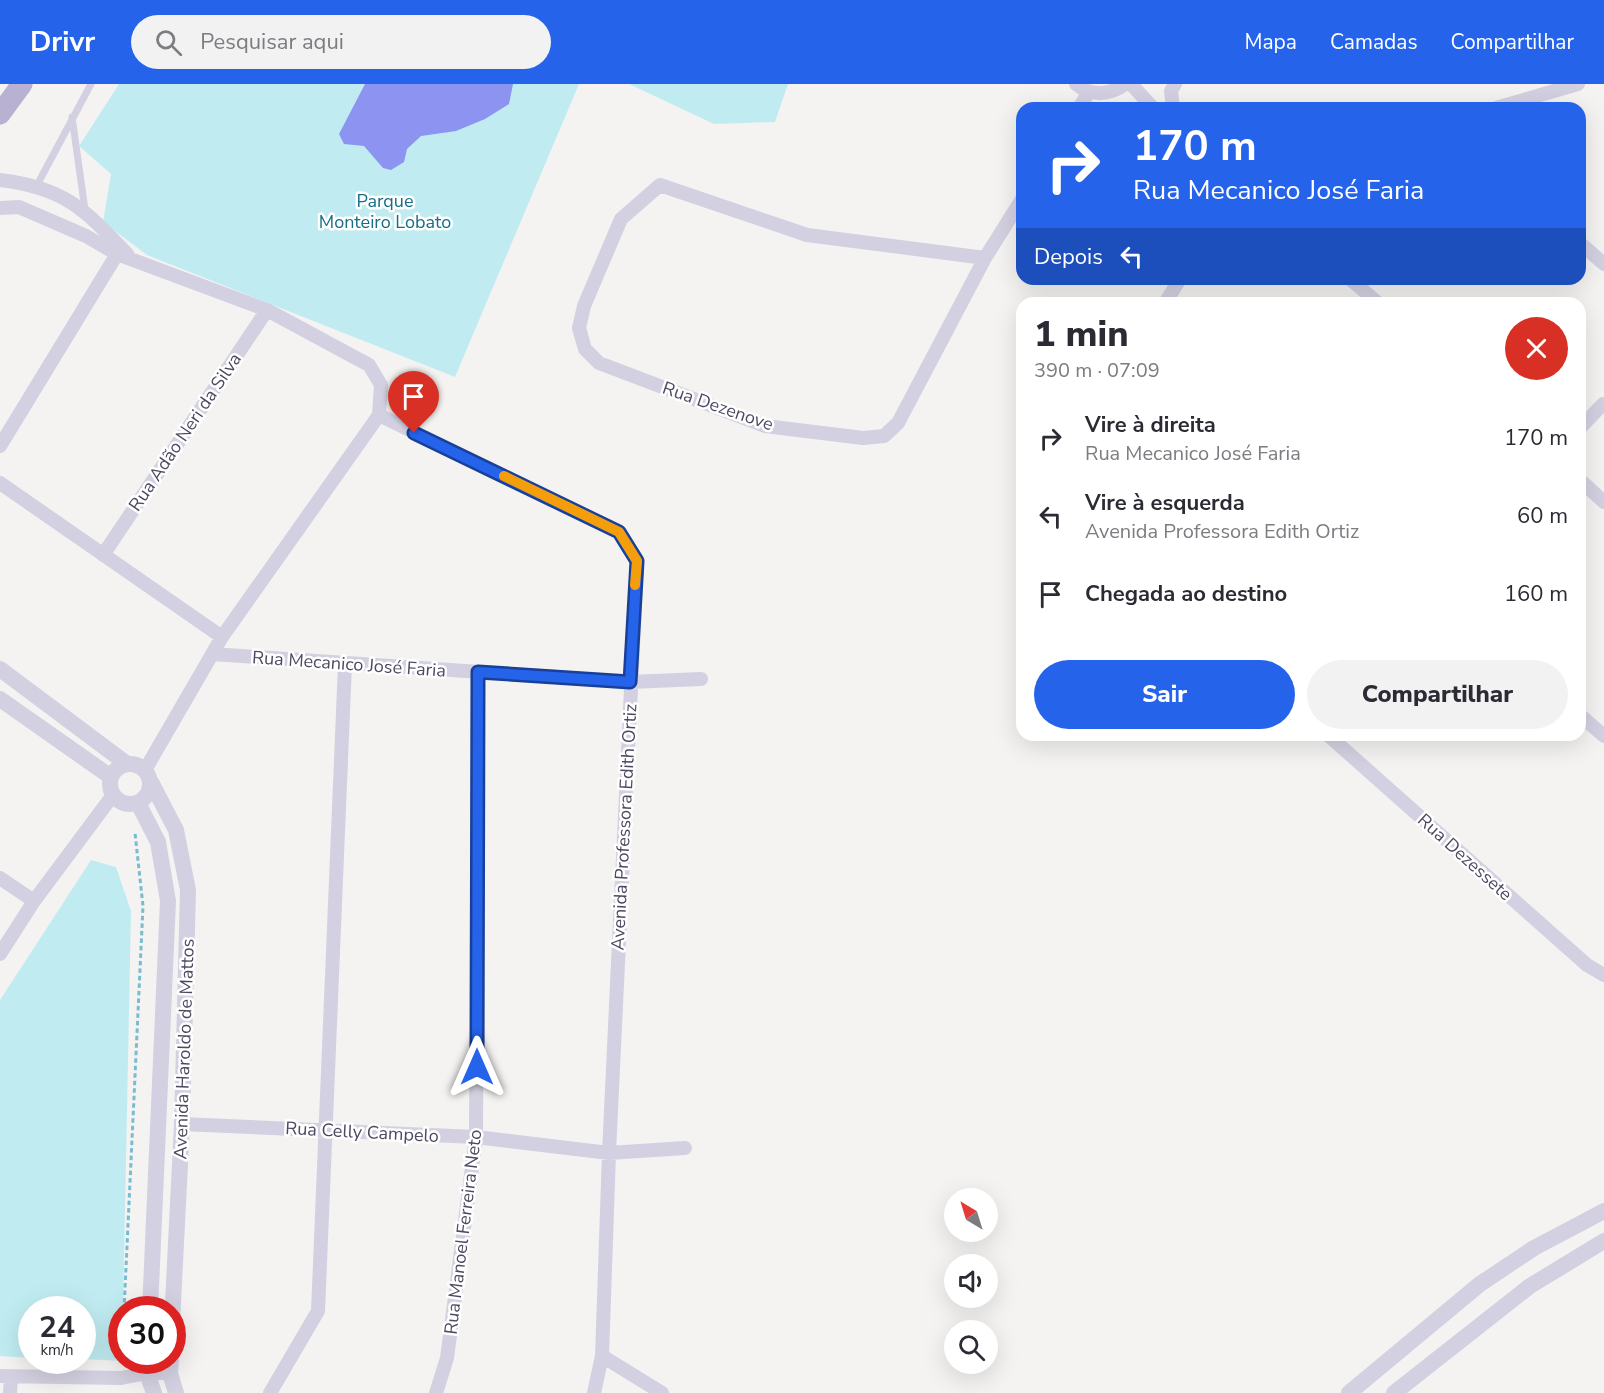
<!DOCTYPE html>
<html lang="pt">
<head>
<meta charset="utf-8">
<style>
	:root { --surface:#fff; --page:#f2f2f3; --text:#2b2b33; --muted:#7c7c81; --accent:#2563eb }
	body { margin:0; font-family:"Nunito Sans",sans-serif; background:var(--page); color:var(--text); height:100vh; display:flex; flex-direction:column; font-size:22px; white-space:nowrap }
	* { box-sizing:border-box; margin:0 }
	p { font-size:20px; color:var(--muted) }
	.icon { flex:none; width:33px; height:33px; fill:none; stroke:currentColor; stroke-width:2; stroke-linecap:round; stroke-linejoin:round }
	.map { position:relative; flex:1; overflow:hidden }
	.details { position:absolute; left:1016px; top:213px; width:570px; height:444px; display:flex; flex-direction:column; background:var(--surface); border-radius:18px; box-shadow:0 6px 24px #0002 }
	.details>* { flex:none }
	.hud { position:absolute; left:1016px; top:18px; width:570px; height:183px; border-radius:18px; box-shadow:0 6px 24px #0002; background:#2563eb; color:#fff; overflow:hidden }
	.needle { width:39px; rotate:322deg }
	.tools { position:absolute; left:944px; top:1104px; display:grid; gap:12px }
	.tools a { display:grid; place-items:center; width:54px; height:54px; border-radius:50%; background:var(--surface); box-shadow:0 6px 24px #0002; font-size:30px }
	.speed { position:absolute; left:18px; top:1212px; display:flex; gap:12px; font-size:30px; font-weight:700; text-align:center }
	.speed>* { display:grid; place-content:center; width:78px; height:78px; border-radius:50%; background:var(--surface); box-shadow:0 6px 24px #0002; line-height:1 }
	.speed small { font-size:15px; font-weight:400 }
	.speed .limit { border:9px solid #d22; background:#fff; color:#111 }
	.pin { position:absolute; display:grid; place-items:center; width:51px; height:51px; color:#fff; margin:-62px -26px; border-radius:50% 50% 50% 0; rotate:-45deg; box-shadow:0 0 6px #0007 }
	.pin .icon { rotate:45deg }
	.me { position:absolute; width:66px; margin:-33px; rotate:0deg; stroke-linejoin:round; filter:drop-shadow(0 0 4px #0008) }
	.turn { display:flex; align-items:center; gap:21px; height:126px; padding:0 18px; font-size:27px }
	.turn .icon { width:78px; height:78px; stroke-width:2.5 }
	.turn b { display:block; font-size:42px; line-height:51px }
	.then { display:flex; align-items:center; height:57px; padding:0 18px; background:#0003; gap:12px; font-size:22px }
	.round { display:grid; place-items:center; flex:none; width:63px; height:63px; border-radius:32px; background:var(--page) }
	.overview { display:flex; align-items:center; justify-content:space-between; height:102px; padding:0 18px }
	h1 { font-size:36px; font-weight:800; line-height:45px }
	.button { display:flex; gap:12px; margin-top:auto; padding:12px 18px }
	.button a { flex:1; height:69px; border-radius:36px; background:var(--accent); color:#fff; font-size:24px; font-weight:800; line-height:69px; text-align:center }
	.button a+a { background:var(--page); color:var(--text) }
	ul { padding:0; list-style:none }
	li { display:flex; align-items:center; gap:18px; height:78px; padding:0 18px }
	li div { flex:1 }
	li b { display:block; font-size:22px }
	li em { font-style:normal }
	header { display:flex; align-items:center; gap:36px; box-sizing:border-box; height:84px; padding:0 30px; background:var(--accent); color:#fff }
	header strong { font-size:28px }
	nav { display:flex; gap:33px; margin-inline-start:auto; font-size:21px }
	.search { width:420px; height:54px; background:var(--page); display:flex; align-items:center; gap:15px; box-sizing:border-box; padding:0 21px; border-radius:33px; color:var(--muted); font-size:22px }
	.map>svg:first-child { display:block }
</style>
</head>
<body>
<header>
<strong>Drivr</strong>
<div class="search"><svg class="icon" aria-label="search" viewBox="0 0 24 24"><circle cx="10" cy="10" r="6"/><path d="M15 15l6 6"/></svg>Pesquisar aqui</div>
<nav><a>Mapa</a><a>Camadas</a><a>Compartilhar</a></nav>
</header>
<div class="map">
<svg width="1604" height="1309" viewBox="0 0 1604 1309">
	<rect width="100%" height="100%" fill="#f4f3f2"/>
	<path fill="#c0ecf1" d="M119,0H579L455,293L147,171L103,138L111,90L79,62Z
		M629,0H788L775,38L714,40Z
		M91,776L116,783L131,827L122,1277L83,1275L82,1226H32L31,1274L0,1272V916Z"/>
	<path fill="#8c93f0" d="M365,0H513L509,20L485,35L456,47L421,52L407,65L404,78L391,86L383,84L364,62L344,60L339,50Z"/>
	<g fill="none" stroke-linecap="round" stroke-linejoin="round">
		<path stroke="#77bcd1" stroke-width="3" stroke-dasharray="4.5 3" stroke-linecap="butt" d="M124,1226L143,822L135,749"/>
		<path stroke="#d3d0e1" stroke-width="7" d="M72,33L85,126
			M36,103L91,0"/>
		<path stroke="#d3d0e1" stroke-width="14" d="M1076,0C1091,13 1110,11 1125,0
			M1131,0L1153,24
			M1079,24L1089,8
			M1173,24L1171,7L1175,0
			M1496,24L1578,0
			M0,96C66,104 85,126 128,171
			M0,124L19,123L86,152L117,170L267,226L369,281L381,301L379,331
			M1580,159L1604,180
			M985,174L807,151L660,101L621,135L584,222L579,244L585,265L599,279L765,342L863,354L884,352L898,339L985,174L1022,115
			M1350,195L1378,219
			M1165,219L1180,195
			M379,331L619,448L637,478L609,1069L602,1272L594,1309
			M1580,344L1603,320
			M0,362L117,170
			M1580,396L1604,418
			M0,399L222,553
			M103,471L267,226
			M212,570L630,598L701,595
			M1580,631L1604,652
			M1328,651L1587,881L1604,891
			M145,686L222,553L379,331
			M0,794L34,817
			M0,870L34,817L113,711
			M182,1040L476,1053L609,1069L685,1064
			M602,1272L662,1309
			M0,1292L121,1294L147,1289H170
			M10,1309L11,1293
			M270,1309L318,1227L345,580
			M436,1309L447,1274L476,1053L478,588"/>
		<path stroke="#d3d0e1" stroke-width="16" d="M0,585L127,680
			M0,615L111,693
			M110 700a20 20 0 1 1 40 0a20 20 0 1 1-40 0Z
			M151,698L176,746L188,806L182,1040L172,1239
			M138,719L158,758L168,817L150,1226
			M148,1276L147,1289L154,1309
			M171,1276L170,1289L176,1309
			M1349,1309L1480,1200L1534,1164L1604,1127
			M1394,1309L1530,1202L1604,1157"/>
		<path stroke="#b8b1d1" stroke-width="21" d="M0,30L22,0"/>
	</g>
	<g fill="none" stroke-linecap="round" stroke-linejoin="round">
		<g stroke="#184099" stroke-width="15">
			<path id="route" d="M414,349L619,448L637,477L630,598L478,588L477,983"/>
		</g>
		<use href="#route" stroke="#2563eb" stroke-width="10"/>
		<path stroke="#f59e0b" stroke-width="10" d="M504,392L619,448L637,477L635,501"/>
	</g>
	<g text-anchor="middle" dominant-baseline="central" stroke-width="5" stroke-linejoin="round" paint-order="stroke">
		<g font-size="18" fill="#156d86" stroke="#fff">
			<text x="385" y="117">Parque<tspan x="385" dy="21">Monteiro Lobato</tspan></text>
		</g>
		<g font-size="18" fill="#4d4960" stroke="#fff">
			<text transform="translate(718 322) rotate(19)">Rua Dezenove</text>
			<text transform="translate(185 348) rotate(-56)">Rua Adão Neri da Silva</text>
			<text transform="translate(349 580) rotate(4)">Rua Mecanico José Faria</text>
			<text transform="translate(624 743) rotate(-87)">Avenida Professora Edith Ortiz</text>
			<text transform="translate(1465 773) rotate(42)">Rua Dezessete</text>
			<text transform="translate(184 965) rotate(-88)">Avenida Haroldo de Mattos</text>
			<text transform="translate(362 1048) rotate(3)">Rua Celly Campelo</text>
			<text transform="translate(463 1148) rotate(-83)">Rua Manoel Ferreira Neto</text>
		</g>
	</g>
</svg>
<div class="tools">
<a><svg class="needle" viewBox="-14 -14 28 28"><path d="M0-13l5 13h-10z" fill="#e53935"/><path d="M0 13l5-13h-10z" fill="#7c7c81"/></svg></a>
<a><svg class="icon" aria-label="sound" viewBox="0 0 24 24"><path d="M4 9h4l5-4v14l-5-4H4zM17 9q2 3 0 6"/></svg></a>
<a><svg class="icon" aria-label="search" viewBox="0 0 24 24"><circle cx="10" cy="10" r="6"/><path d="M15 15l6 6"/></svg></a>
</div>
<div class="speed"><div>24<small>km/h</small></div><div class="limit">30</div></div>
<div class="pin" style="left:414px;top:349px;background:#d93025"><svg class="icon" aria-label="arrive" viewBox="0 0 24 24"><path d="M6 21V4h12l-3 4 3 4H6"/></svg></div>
<svg class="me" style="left:477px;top:983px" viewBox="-20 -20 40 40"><path d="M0-17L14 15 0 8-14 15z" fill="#2563eb" stroke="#fff" stroke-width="4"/></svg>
<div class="hud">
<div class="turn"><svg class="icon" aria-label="right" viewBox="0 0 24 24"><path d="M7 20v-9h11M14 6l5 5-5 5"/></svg><div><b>170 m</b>Rua Mecanico José Faria</div></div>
<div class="then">Depois<svg class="icon" aria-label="left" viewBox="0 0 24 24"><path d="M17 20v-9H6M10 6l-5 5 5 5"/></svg></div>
</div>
<section class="details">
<div class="overview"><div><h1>1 min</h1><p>390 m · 07:09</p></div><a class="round" style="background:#d93025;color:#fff"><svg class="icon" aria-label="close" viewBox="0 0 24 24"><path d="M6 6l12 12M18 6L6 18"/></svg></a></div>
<ul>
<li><svg class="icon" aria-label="right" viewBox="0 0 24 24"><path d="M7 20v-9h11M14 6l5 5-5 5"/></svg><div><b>Vire à direita</b><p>Rua Mecanico José Faria</p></div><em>170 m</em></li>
<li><svg class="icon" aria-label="left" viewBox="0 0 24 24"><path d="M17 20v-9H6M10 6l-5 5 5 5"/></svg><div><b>Vire à esquerda</b><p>Avenida Professora Edith Ortiz</p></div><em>60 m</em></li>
<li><svg class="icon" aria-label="arrive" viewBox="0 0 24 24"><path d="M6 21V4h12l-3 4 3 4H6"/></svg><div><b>Chegada ao destino</b></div><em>160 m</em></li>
</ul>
<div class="button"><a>Sair</a><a>Compartilhar</a></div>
</section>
</div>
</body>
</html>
